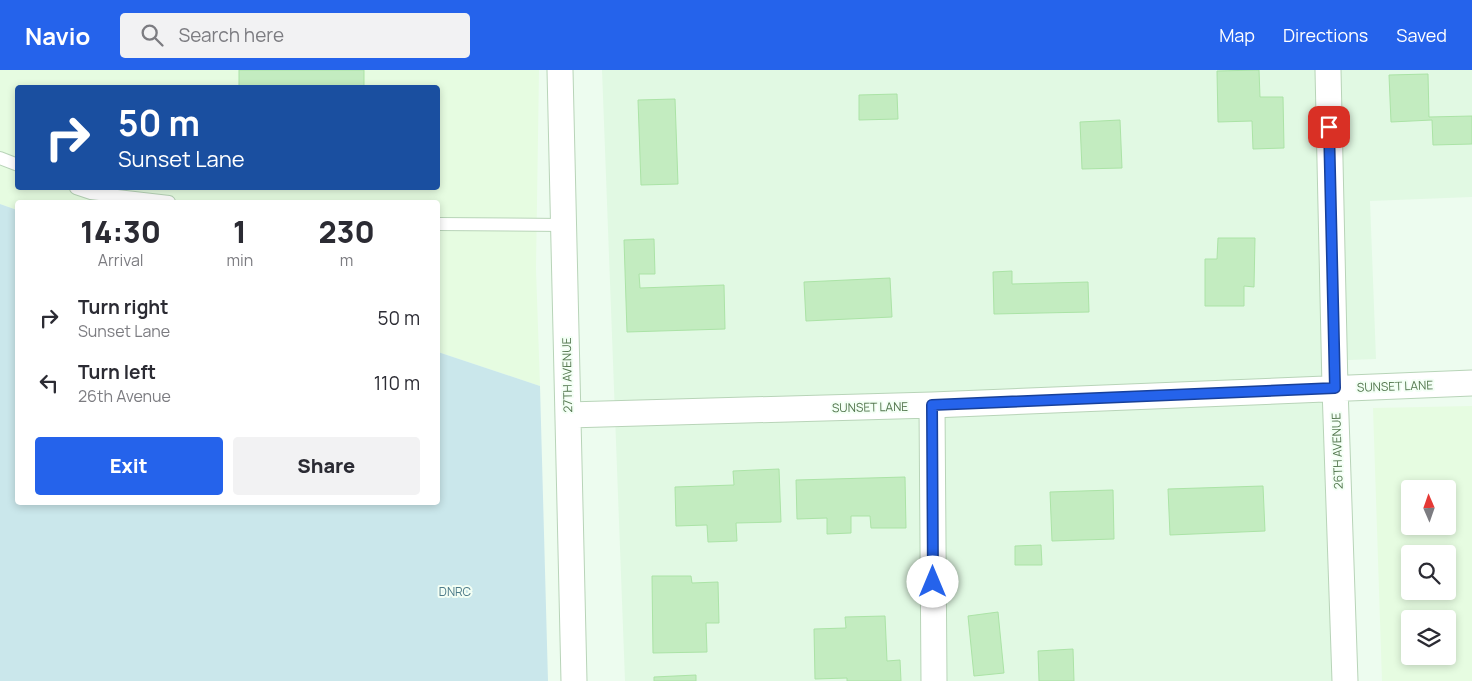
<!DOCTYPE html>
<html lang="en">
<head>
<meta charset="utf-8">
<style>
	:root { --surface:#fff; --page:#f2f2f3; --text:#2b2b33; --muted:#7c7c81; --accent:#2563eb }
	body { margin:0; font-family:Manrope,sans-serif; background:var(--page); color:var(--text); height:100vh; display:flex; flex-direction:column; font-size:19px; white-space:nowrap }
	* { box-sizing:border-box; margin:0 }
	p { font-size:16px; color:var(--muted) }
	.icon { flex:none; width:28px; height:28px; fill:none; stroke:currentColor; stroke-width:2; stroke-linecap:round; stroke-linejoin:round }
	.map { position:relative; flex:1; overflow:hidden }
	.details { position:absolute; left:15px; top:130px; width:425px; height:305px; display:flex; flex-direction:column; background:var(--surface); border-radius:5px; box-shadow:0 2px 8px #0003 }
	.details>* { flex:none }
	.guide { position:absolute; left:15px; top:15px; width:425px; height:105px; border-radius:5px; box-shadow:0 2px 8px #0003; background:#1a4fa0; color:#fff; overflow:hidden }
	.needle { width:32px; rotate:358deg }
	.tools { position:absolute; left:1401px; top:410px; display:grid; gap:10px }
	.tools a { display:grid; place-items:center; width:55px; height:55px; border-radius:5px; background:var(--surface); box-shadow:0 2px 8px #0003; font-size:25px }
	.pin { position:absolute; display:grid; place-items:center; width:42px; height:42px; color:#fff; margin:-21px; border-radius:10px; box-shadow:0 2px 8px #0006 }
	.me { position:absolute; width:55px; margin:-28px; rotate:0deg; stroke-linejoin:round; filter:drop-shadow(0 0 4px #0008) }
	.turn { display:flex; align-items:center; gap:18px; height:105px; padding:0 20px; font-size:22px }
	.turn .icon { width:65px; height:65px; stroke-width:2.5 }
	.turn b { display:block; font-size:35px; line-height:42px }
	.eta { display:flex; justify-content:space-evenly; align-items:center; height:85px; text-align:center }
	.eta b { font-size:30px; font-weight:800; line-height:35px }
	.primary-button { display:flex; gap:10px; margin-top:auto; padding:10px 20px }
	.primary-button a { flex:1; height:58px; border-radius:5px; background:var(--accent); color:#fff; font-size:20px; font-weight:800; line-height:58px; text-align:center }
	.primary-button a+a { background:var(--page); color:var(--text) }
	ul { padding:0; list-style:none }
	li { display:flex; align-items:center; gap:15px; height:65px; padding:0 20px }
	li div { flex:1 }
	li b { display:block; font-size:19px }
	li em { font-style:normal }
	header { display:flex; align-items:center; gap:30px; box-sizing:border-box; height:70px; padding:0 25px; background:var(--accent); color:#fff }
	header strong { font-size:24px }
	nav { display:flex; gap:28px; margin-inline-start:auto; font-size:18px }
	.search { width:350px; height:45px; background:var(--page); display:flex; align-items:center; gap:12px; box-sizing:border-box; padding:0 18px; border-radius:5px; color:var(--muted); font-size:19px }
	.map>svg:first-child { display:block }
</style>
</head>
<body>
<header>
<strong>Navio</strong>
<div class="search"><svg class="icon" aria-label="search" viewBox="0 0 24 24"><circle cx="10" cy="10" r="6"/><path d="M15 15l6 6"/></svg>Search here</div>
<nav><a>Map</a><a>Directions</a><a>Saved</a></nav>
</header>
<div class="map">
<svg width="1472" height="611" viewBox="0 0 1472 611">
	<rect width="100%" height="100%" fill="#edfcef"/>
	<path fill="#e1f9e3" d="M602,0H1472V127L1370,131L1376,289L1322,291L1333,611H625Z"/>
	<path fill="#e6fce1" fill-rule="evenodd" d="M0,0H539L536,199L540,316L438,282V132H18L17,140L0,134ZM18,18H438V118H18Z
		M1472,336V611H1382L1373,338ZM1410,419H1448V456H1410ZM1410,484H1448V521H1410ZM1410,549H1448V586H1410Z"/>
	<path fill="#cae7eb" d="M0,134L17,140L18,432H438V282L540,316L548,611H0Z"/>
	<path fill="#c3ecc0" stroke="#abe3a6" d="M239,0H364V18H239Z
		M1259,0L1260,27H1283L1284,78L1253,79L1252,51L1218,52L1217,1Z
		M1428,4L1429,47L1472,46V74L1433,75L1432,50L1391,52L1389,5Z
		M897,24L898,49L859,50V25Z
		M675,29L678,114L641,115L638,30Z
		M1120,50L1122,98L1082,99L1080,52Z
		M1218,168H1255L1254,217L1244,216V236H1205V189H1217Z
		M654,169L655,204H639L640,218L724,215L725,259L627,262L624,170Z
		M1012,201V214L1088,212L1089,242L994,244L993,202Z
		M890,208L892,247L806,251L804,212Z
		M779,399L781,452L736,453L737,471L708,472L707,455L676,456L675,417L734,415L733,401Z
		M905,407L906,458H871L870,446H851V463L827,464V448L797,449L796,410Z
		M1263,416L1265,461L1170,465L1168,419Z
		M1113,420L1114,469L1052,471L1050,422Z
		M1041,475L1042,495H1015V476Z
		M652,506H691L692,513L718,512L719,553H706L707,582L653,583Z
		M998,542L1004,603L974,606L968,546Z
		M885,546L887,591L900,590L901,611H847V608L815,609L814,559L846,558L845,547Z
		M1073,579L1074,611H1039L1038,581Z
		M696,605V611H654V607Z"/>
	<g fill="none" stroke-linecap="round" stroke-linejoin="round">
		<g stroke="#b8d4b8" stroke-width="14">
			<path id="service" d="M0,88L18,95
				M76,118L91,123L169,132
				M438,154L564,155"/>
		</g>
		<g stroke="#b8d4b8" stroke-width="27">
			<path id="minor" d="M560,0L574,611
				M1328,0L1335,318L1345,611
				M932,335L934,611
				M568,345L932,335L1472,313"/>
		</g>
		<use href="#service" stroke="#fff" stroke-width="12"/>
		<use href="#minor" stroke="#fff" stroke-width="25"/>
	</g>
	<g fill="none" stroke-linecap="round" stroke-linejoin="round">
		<g stroke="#184099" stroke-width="12">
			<path id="route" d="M933,512L932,335L1335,318L1329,57"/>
		</g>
		<use href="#route" stroke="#2563eb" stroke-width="9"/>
	</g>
	<g text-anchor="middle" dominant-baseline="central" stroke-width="4" stroke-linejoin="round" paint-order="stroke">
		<g font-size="12" fill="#54784f" stroke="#f3fff5">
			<text transform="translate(567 305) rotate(-91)">27TH AVENUE</text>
			<text transform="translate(1395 316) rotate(-2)">SUNSET LANE</text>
			<text transform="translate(870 337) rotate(-1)">SUNSET LANE</text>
			<text transform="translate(1337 381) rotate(-92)">26TH AVENUE</text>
		</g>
		<g font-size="12" fill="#4d7b89" stroke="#f3fff5">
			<text x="455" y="521">DNRC</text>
		</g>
	</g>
</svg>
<div class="tools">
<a><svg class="needle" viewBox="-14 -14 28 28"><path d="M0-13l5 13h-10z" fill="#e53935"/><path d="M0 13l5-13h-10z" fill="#7c7c81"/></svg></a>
<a><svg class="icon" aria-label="search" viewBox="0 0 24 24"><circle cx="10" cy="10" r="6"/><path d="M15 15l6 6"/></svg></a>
<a><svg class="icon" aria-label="layers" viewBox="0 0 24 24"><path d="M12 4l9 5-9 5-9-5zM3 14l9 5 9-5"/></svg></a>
</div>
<div class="pin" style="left:1329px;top:57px;background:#d93025"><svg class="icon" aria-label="arrive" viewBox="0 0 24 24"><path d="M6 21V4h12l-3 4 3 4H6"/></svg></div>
<svg class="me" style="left:933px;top:512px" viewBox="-20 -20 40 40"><circle r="19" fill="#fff"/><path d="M0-13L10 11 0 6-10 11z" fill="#2563eb"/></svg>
<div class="guide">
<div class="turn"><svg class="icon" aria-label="right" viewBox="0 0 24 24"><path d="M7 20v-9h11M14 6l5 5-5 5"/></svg><div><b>50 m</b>Sunset Lane</div></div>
</div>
<section class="details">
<div class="eta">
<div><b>14:30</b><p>Arrival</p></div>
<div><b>1</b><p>min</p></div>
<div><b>230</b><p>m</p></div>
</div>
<ul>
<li><svg class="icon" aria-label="right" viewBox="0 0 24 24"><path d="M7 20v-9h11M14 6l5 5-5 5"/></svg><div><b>Turn right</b><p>Sunset Lane</p></div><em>50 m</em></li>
<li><svg class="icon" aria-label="left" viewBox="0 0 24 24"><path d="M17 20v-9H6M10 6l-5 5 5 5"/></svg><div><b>Turn left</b><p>26th Avenue</p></div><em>110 m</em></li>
</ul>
<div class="primary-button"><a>Exit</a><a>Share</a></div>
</section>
</div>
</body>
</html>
